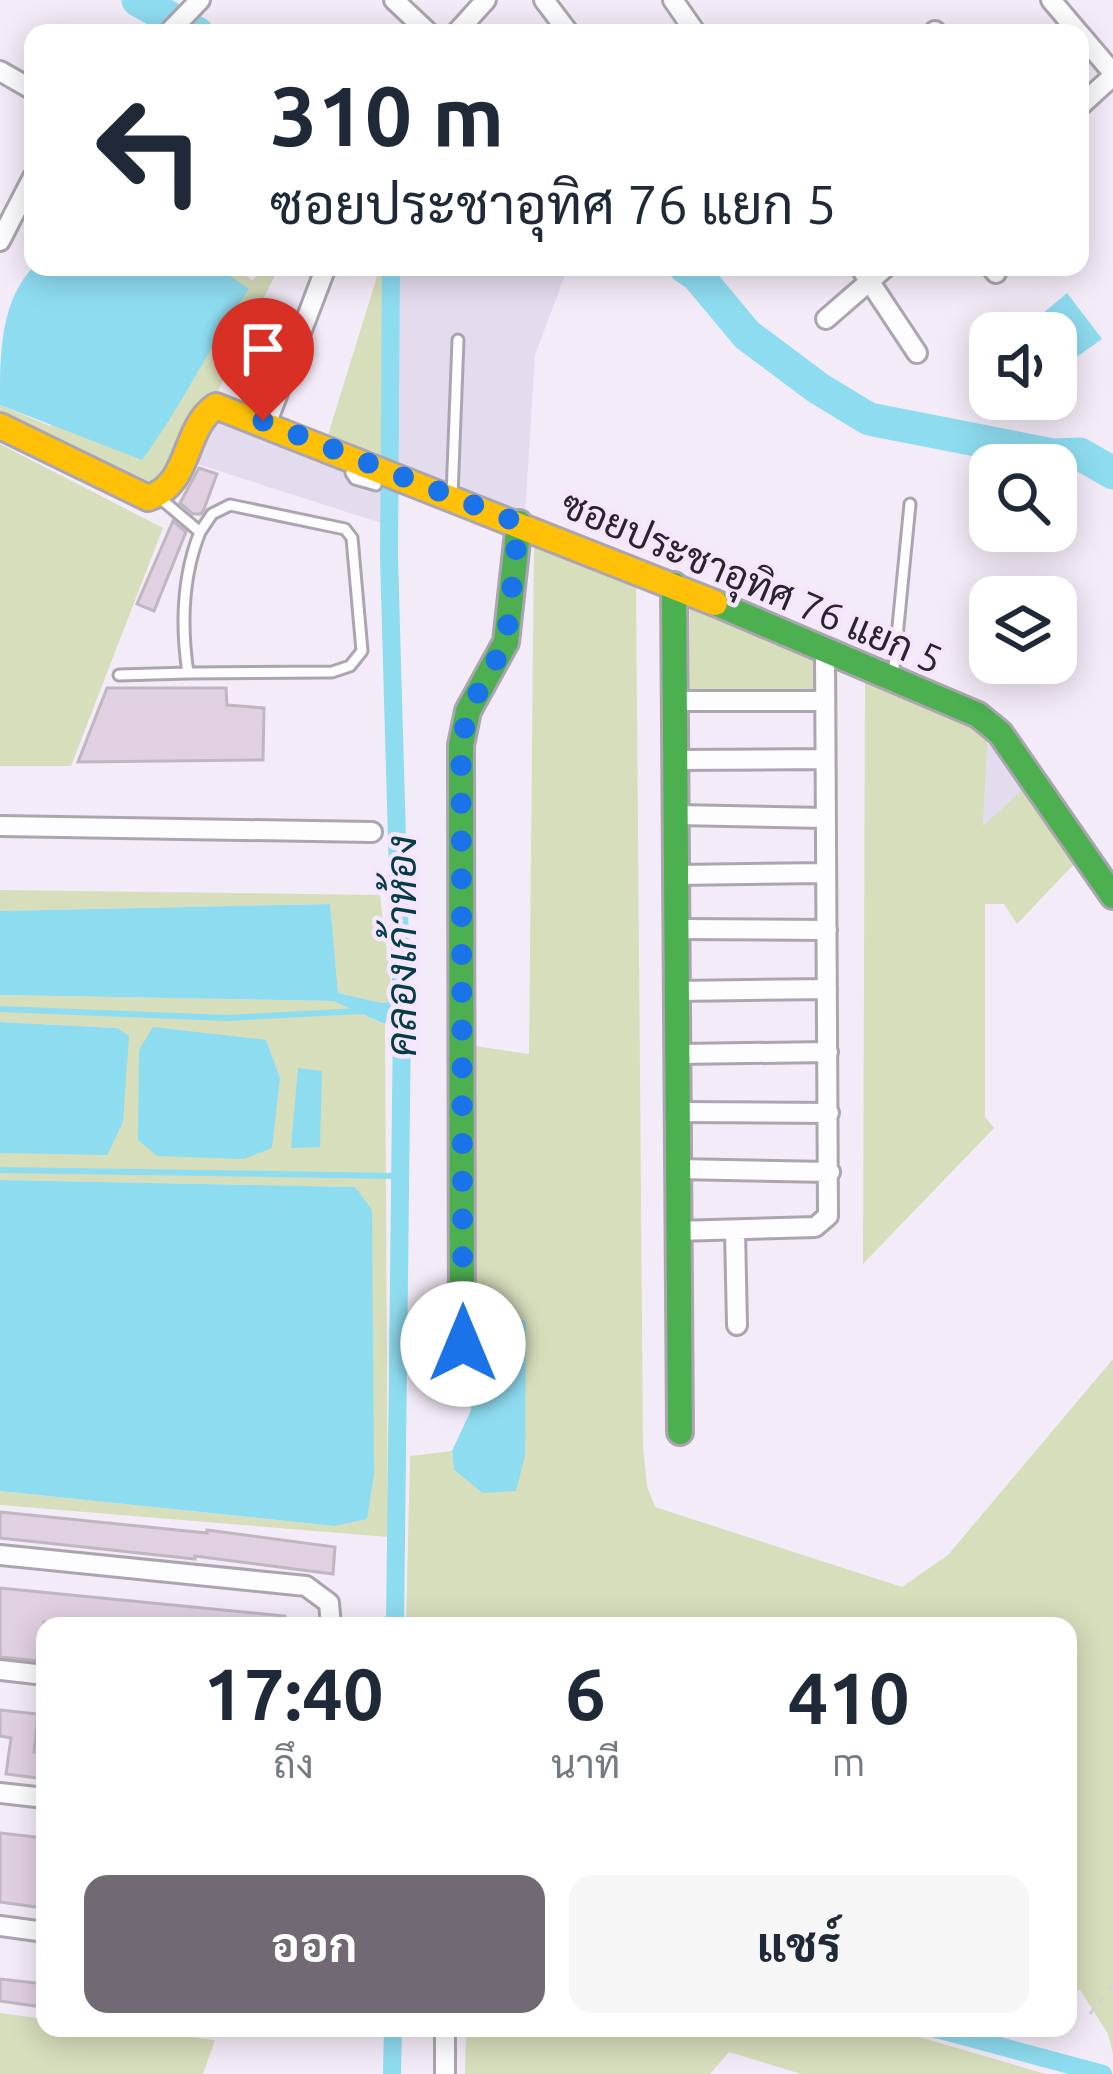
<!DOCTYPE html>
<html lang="th">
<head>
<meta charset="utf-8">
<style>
	:root { --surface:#fff; --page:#f6f6f7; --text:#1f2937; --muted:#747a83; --accent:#716a74 }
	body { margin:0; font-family:Ubuntu,Sarabun,sans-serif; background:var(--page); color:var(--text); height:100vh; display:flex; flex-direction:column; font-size:45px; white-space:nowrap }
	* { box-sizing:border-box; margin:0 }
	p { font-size:39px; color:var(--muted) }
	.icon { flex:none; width:66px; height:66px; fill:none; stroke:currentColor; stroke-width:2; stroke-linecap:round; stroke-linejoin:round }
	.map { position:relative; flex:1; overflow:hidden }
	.drawer { position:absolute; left:36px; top:1617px; width:1041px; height:420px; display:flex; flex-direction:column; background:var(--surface); border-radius:24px; box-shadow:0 6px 30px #0003 }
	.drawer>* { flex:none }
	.top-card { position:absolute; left:24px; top:24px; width:1065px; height:252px; border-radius:24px; box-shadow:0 6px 30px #0003; background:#fff; color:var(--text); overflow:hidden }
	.controls { position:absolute; left:969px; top:312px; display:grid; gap:24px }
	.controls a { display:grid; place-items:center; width:108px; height:108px; border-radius:24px; background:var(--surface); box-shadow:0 6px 30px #0003; font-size:60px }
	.pin { position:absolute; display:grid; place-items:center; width:102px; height:102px; color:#fff; margin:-123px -51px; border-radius:50% 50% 50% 0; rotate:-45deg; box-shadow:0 0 12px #0007 }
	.pin .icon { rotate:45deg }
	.me { position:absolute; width:132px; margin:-66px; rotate:0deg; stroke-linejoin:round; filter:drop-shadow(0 0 9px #0008) }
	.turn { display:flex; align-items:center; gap:42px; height:252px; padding:0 48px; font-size:54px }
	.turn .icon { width:156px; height:156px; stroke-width:2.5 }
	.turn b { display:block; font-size:84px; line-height:102px }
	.eta { display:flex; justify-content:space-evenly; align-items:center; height:204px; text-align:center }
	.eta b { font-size:72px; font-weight:700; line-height:84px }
	.cta { display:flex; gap:24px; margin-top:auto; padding:24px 48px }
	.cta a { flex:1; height:138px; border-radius:24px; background:var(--accent); color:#fff; font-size:48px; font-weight:700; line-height:138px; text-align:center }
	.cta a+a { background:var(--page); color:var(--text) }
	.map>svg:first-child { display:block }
</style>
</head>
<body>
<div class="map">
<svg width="1113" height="2074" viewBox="0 0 1113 2074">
	<rect width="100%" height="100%" fill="#f4ebf8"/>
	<path fill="#e3dcee" d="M398,267H568L535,355L525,515L398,464Z
		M211,415L387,477L381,523L191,462Z
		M988,733L1028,785L983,828Z"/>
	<path fill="#d7debc" d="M217,267H233L253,281L262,267H279L218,391L210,394L158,484L138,488L0,419V405L50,426L226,322L248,290Z
		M380,267H384L390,459L327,438Z
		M0,444L163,528L71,766H0Z
		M534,542L636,580L643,1447L647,1486L655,1507L902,1587L948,1555L1113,1359V2054L1108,2034L1080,1990L1068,1989V1626H406L410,1456L452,1451L454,1470L484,1493L472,1309L475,1046L529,1054Z
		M690,604L821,662V694L690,692Z
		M865,681L915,699L988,733L983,826L1028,785L1076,862L1017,924L1004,904H985V1117L994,1128L863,1264Z
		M0,890L380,895L393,1001L382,1003L338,993L329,904L0,911Z
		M0,995L333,1001L385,1024L388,1537L0,1505V1491L334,1526L355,1187L0,1180V1153H22L117,1028L0,1022Z
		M0,2013L45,2019V2028H119L215,2040L203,2074H0Z
		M462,2028H888L1046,2074H801L729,2052L710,2074H465L466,2034Z"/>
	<path fill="#8edcf0" d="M33,267H217L249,289C210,345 182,406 142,460L0,405C0,353 0,303 33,267Z
		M1067,293L1102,339L1068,363L1056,346V333H1047L1036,319Z
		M330,904L338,993L382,1003L393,1001L385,1024L333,1001L0,995V911Z
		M0,1022L117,1028L129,1036L123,1122L107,1155L0,1153Z
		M153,1027L266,1040L280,1078L272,1148L244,1159L157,1156L138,1140L139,1050Z
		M298,1068L322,1071L320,1147L291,1148Z
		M0,1180L355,1187L372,1210L374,1474L367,1519L334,1526L0,1491Z
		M472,1309L526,1321L525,1455L516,1491L483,1493L454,1470L452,1451L471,1410Z"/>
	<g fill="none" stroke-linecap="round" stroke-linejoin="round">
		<path stroke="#8edcf0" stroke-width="6" d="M0,1009L227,1018L362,1011
			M0,1170L397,1176"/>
		<path stroke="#8edcf0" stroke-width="18" d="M391,267L389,557L402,1017L395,1626
			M933,2028L1103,2074
			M392,2074L393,2028"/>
		<path stroke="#8edcf0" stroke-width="33" d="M138,0L197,33
			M685,267L697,275L747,335L818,388L869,419L1053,455L1080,454L1113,473"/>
	</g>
	<path fill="#e1d0e1" stroke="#bfb7c0" stroke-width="3" d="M199,468L217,474L204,509L201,514H193L180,503Z
		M173,521L186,532L154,611L137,604Z
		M107,688H226L227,705L264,708L263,760L78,762Z
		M0,1512L207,1533V1530L335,1547L333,1574L195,1556V1559L0,1538Z
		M0,1588L285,1616L284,1626H119L44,1622L40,1661L0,1657Z
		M0,1710L38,1714L34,1752L45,1753V1779L6,1774L11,1738L0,1736Z
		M0,1833L45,1838L43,1908L0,1902Z
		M0,1979L45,1984L42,2007L0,2001Z"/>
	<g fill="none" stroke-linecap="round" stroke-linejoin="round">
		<g stroke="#aca5af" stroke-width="15">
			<path id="lane" d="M353,462L351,473L355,479L376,485
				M452,496L458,340
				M161,499L200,532L212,514L230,505L345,529L352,538L362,651L350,666L332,672L188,673C181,626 182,577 200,532
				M119,675L188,673
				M893,678L910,504"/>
		</g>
		<g stroke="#aca5af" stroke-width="24">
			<path id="street" d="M394,0L429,33
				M544,0L569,33
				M673,0L696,33
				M1051,0L1079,33
				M935,31L936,33
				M168,33L200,0
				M456,33L486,0
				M1080,34L1113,73
				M0,71L33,90
				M1080,106L1113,76
				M0,241L33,177
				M860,267L917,353
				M991,267L996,273
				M826,319L886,267
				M267,422L326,267
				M675,701H825
				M676,760L825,759
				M677,815L826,818
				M0,826L372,832
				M677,875L826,873
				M678,929L827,930
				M678,991L827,989
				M679,1054L828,1052
				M678,1112L829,1113
				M677,1169L830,1172
				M676,1231L815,1227L828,1216L825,651
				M735,1231L737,1325
				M0,1555L306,1586L329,1603L331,1626
				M0,1670L45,1675
				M0,1793L45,1798
				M0,1926L45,1932
				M445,2028V2074"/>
		</g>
		<g stroke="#aca5af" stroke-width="30">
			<path id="fast" d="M674,585L680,1432
				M715,603L978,715L1000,733L1113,896
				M462,1388L461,745L468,711L506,642L519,523"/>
		</g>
		<g stroke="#aca5af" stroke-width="30">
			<path id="slow" d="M0,426L148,498C192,484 182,429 216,406L715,603"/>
		</g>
		<path stroke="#d5d3d7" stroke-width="3" stroke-dasharray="6 9" stroke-linecap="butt" d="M1090,2014L1113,1983"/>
		<use href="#lane" stroke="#fdfcfe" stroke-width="9"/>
		<use href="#street" stroke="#fdfcfe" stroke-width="18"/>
		<use href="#fast" stroke="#4caf50" stroke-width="24"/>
		<use href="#slow" stroke="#ffc107" stroke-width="24"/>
	</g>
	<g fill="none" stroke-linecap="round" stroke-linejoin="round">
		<path stroke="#1a73e8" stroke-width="21" stroke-dasharray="0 37.8" d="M263,421L519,523L506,642L468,711L461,746L463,1344"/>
	</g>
	<g text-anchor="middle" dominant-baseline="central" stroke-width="9" stroke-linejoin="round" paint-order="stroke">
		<g font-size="39" fill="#2a242d" stroke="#f5e6fd">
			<text transform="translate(752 581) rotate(23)">ซอยประชาอุทิศ 76 แยก 5</text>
		</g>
		<g font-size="42" font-style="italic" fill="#053d46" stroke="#f5e6fd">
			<text transform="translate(400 946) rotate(-90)">คลองเก้าห้อง</text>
		</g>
	</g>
</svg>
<div class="controls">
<a><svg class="icon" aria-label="sound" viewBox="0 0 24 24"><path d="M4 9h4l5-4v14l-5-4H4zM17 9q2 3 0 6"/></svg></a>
<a><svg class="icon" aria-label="search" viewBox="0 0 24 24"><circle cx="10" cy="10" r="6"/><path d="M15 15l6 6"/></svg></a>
<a><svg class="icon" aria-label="layers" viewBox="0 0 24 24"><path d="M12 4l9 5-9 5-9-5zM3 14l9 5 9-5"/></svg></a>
</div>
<div class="pin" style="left:263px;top:421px;background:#d93025"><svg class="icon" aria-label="arrive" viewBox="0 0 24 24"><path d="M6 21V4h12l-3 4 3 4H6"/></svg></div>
<svg class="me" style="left:463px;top:1344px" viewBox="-20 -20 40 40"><circle r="19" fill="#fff"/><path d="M0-13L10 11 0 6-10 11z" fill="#1a73e8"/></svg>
<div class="top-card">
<div class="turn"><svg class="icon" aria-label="left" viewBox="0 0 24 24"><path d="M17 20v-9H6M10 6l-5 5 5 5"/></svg><div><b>310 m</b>ซอยประชาอุทิศ 76 แยก 5</div></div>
</div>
<section class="drawer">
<div class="eta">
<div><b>17:40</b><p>ถึง</p></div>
<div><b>6</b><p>นาที</p></div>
<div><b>410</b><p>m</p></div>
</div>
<div class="cta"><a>ออก</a><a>แชร์</a></div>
</section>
</div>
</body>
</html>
